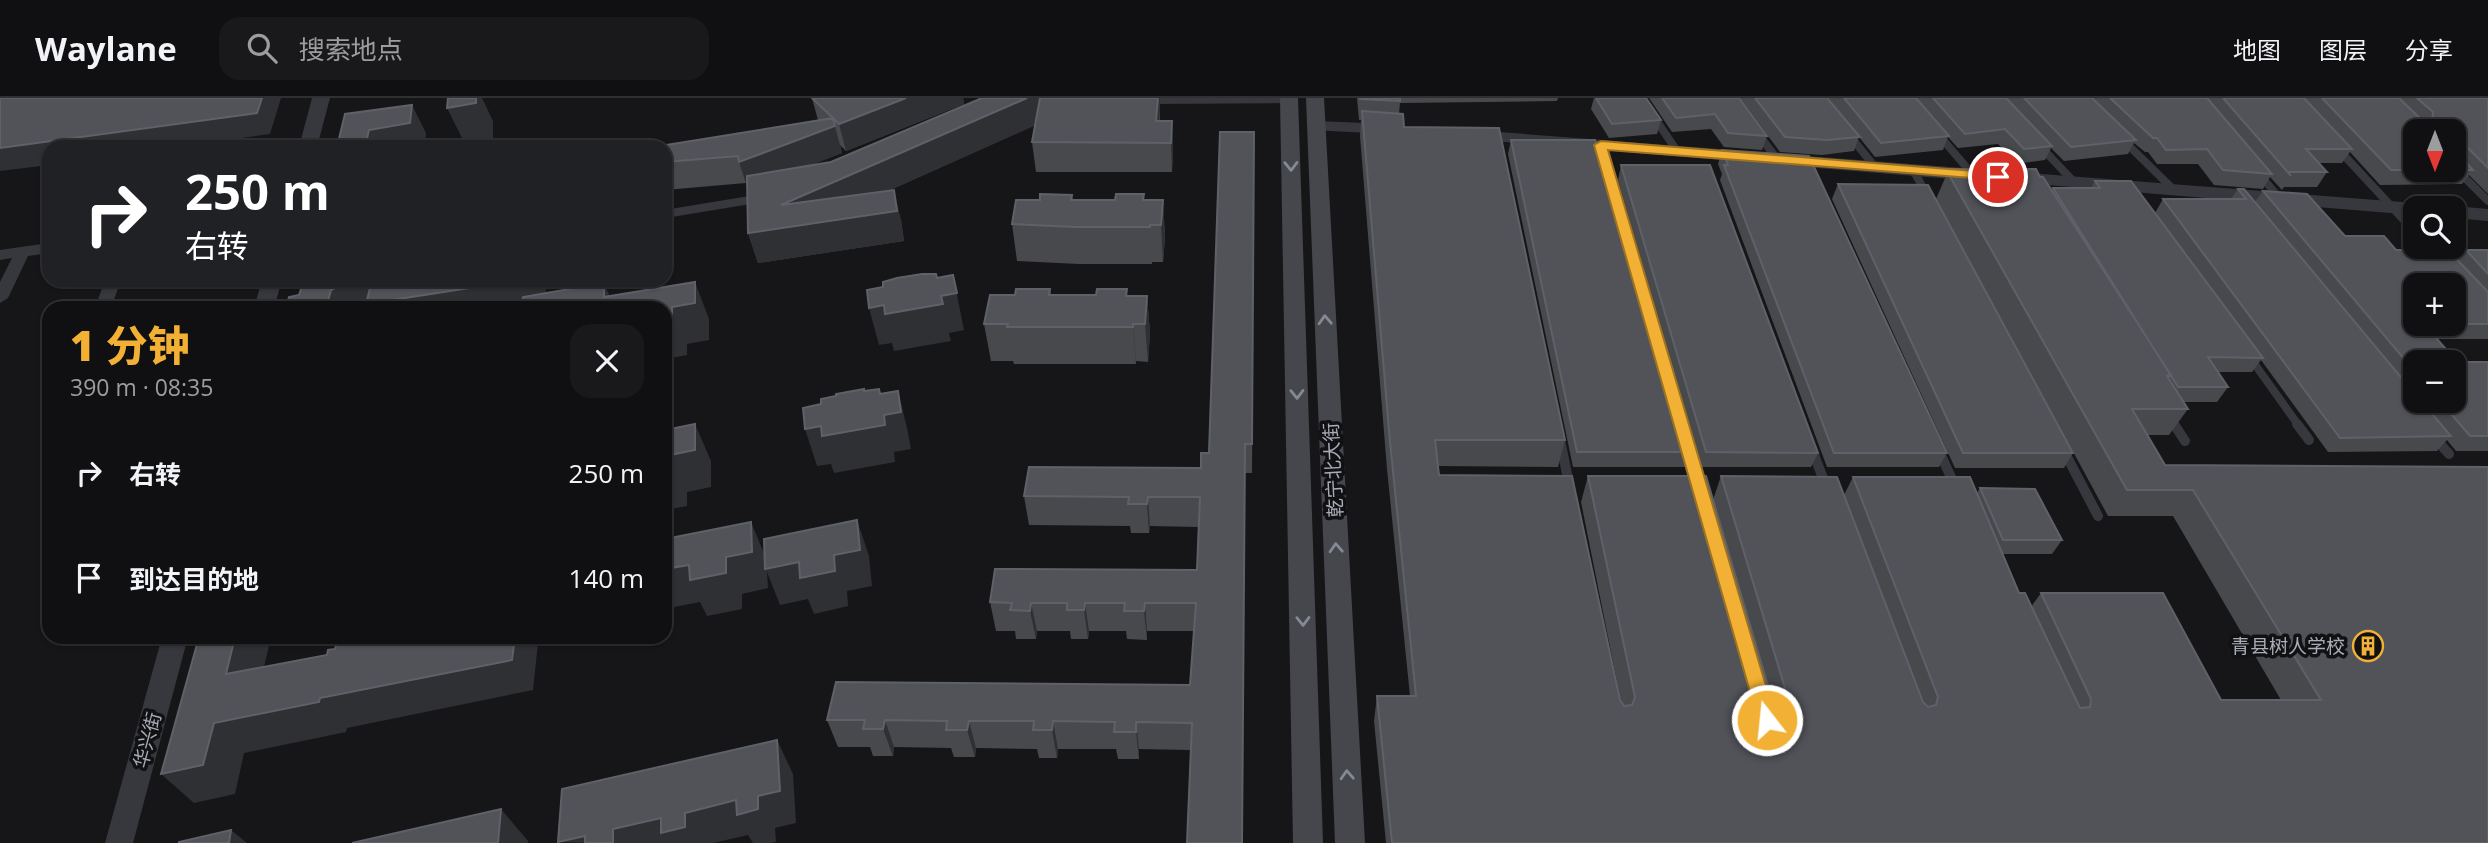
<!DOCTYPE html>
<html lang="zh">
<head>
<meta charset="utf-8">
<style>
	:root { --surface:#101012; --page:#19191b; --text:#f1f3f6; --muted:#9c9d9f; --line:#303032; --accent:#f2b134 }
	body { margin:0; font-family:"Open Sans","Noto Sans SC",sans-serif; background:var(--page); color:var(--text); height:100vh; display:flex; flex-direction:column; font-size:26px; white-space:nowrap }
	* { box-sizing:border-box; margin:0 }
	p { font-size:23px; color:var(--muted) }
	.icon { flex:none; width:38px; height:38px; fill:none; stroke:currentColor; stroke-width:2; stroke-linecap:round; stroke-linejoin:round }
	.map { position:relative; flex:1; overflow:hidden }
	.sheet { position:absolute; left:42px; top:203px; width:630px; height:343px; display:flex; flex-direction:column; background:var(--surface); border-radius:21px; box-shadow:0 2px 5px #0004,0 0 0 2px var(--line) }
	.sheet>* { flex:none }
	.guide { position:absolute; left:42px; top:42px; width:630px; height:147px; border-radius:21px; box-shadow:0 2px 5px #0004,0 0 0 2px var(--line); background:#202124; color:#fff; overflow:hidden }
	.needle { width:46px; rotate:180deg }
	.buttons { position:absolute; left:2403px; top:21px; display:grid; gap:14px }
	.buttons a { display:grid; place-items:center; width:63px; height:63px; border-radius:14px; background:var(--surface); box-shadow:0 2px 5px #0004,0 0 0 2px var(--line); font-size:35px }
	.pin { position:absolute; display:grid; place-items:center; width:60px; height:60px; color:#fff; margin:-30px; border:4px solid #fff; border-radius:50%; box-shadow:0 2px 7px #0007 }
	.me { position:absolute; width:77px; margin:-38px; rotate:344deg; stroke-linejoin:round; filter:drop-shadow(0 0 5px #0008) }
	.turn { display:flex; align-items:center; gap:24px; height:147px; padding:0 28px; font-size:32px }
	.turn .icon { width:91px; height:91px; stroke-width:2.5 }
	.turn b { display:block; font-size:49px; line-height:60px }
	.round { display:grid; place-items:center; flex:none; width:74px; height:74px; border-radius:21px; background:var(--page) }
	.head { display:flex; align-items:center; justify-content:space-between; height:119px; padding:0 28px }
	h1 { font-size:42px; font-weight:800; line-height:52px; color:var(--accent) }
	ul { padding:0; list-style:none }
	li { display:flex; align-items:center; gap:21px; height:105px; padding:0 28px }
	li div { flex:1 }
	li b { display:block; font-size:26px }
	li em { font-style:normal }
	header { display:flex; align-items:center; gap:42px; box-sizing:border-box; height:98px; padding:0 35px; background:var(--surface); border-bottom:2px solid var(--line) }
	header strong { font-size:33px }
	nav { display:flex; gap:38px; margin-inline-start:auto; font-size:24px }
	.search { width:490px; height:63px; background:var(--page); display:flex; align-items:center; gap:18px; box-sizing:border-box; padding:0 24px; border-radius:21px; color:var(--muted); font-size:26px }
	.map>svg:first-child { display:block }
</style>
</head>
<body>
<header>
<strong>Waylane</strong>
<div class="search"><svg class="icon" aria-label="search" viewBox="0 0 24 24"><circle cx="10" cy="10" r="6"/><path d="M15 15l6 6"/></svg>搜索地点</div>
<nav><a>地图</a><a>图层</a><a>分享</a></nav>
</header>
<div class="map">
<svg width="2488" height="745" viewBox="0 0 2488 745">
	<rect width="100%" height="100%" fill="#161618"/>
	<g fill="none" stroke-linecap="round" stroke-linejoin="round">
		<path stroke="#37383d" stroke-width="8" d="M1641,0L1677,53
			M1151,2L1290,1
			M1938,36L1973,77
			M1759,37L1777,61
			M1850,38L1875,69
			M2123,42L2174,92
			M1601,47L1609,76
			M2040,48L2075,85
			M2340,53L2415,134
			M2454,69L2488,103
			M1913,72L1926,95
			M2261,78L2280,101
			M665,116L756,101
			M2251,261L2299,328
			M2169,318L2175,328"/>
		<path stroke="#37383d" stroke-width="10" d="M2174,326L2185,343
			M2297,326L2309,342
			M2434,339L2449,356
			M1560,342L1570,390
			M1687,345L1699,389
			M1811,349L1826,388
			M1939,353L1955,388
			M2065,355L2098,418"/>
		<path fill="#37383d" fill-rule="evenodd" d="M49,145V155L28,158L8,200L0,205V184L12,160L0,162V152Z
			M105,182H121L111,210H95Z"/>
		<path fill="#37383d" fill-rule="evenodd" d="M312,0H330L317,49H299Z
			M1316,23L1390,26L1399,31L1390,36L1310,32L1307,28Z
			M1473,32L1976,71L1985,77L1976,83L1467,41L1464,37Z
			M2017,74L2415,105L2424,110H2415V117L2010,84L2008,80Z
			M2454,108L2488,111V123L2454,120V110H2447Z
			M262,182H282L274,210H254Z
			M162,539H188L133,745H105Z"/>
		<path fill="#45474d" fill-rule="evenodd" d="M1280,0H1298L1323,745H1293Z
			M1306,0H1324L1365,745H1335Z"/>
	</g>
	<path fill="#47494d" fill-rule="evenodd" d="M812,0H963L964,6L846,53L840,47L842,55L807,68L831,64L982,0L1160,10V23H1172L1173,52L1172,74H1036L1032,44L1035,27L888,93L901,122L904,143L758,165L748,135L747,88L746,85L665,92V49L818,22Z
		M1357,0H1558L1557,3L1400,5L1399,16L1404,29L1565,342L1558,369L1438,368L1439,377L1621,604L1581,404L1588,378L1713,402L1721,378L1844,397L1853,379L1977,395L1980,390L2062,442L2052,456H2003L2019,495L2031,509L2041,495L2221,602H2281L2173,418H2108L1936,101L1949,71L2040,79L2052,92L2053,90H2091L2095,83L2155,115L2163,101H2231L2238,91L2255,104L2263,93L2345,138L2396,152L2458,162L2466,152H2488V241H2437L2457,264H2488V353H2456L2447,342L2437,353L2328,354L2261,262L2252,274H2218L2228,289L2217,304H2183L2188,311L2169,337H2148L2165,367L2488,369V745H1386L1374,623L1377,598H1410L1387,371L1360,38L1361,22H1359ZM2415,264L2454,303H2415Z
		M1594,0L1661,22L1657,36L1609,40L1591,11Z
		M1649,0H1739L1767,38L1762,52L1724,49L1711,31L1672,34Z
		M1740,0H2488V96L2469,77L2462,86L2380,87L2350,54L2342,65H2319L2327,74L2317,89H2284L2282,92L2270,79L2263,91L2214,87L2198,66H2157L2148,54H2145L2134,45L2128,56L2064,63L2051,50L2045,62L2017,66L1998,46L1958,50L1948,39L1943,52L1875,59L1859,39L1854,53L1822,57L1780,54Z
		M1254,34L1252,375H1245L1191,652L1139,651V661H1118L1116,651H1058L1057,660H1039L1037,651L976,650L975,659H954L951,650L894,649L893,658H873L870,649H838L827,622L1190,587L1194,533H1147V542L1127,541L1126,533H1089L1088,541H1071L1070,533H1037L1036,541H1016L1015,533H996L990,504L1197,472L1198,429L1150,428L1149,435H1131L1130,428L1029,427L1024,398L1201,370L1209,355Z
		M1511,42L1691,354L1686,369H1573L1508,56Z
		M1722,52L1947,355L1939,369H1827L1720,82L1722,76L1718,66Z
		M1621,67L1818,355L1811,369H1701L1618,82Z
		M1838,86L2073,355L2064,370H1955L1832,101Z
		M1072,97L1073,102H1163L1165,139L1163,164H1152V166H1079L1017,163L1012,126L1040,102Z
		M1050,191L1051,197H1096L1127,191V198H1147L1150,235L1148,264L1136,263V266H1014L1013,263H991L984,226L1015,197Z"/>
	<path fill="#2f3033" d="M262,0H281L270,36L177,49H49V67L0,73V50Z
		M476,0H482L493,23V41L465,46L447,10Z
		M906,0H963L964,6L846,53L839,26Z
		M1027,0H1042L1045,23L816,125L894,92L901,122L904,143L758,165L748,135L781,107Z
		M1158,0H1160V10L1158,45L1156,23Z
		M412,7L426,35L425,49H365L369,32Z
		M1172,23L1173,52L1172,74L1171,45Z
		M835,28L842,55L748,92L739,64Z
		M1163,102L1165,139L1163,164L1161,127Z
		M953,177L964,232L949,235L951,243L894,253L892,245L879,247L869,210L941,198Z
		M351,182H547L544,210H326L331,192Z
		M695,184L709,221V242L687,246V257L665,261V221L672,209Z
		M604,185L615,210L604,199Z
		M1147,198L1150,235L1148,264L1145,226Z
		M1133,226L1136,263V266L1133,229Z
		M879,291L886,316L898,293L907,330L911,351L894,354L895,364L834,375L831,366L817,368L805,331L821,328L875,329L880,296Z
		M695,326L711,363V389L687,394V408L665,412V372L670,357Z
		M1148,399L1150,428L1149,435L1147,406Z
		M857,422L869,458L872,488L847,493L848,508L814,516L808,501L780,507L767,474L768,490L742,496V511L707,518L700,504L674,509L665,491V471L726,459L751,424L766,460L834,457Z
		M1031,505L1037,533L1036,541L1030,513Z
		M1085,505L1089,533L1088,541L1084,512Z
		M1145,505L1147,533V542L1144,513Z
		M235,539H271L255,607L226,576Z
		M515,539H534L538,545L533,592L347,630L346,634L244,655L235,696L194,705L161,676L214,625L320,600Z
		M885,622L894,649L893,658L883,631Z
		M969,623L976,650L975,659L967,632Z
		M1053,623L1058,651L1057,660L1052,632Z
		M1136,624L1139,651V661L1136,634Z
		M777,642L793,676L796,725L775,730L776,744L771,745H753L748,737L713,745H613V731L758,698Z
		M501,711L528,743V745H498Z
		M231,732L247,745H229Z
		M585,738L591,745L558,744Z"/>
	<path fill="#525359" stroke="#5f6168" stroke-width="2" fill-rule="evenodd" d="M0,0H262L257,15L0,50Z
		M448,0H476V5L447,10Z
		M812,0H906L839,26L833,20L835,28L739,64L738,58L665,64V49H654L833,20Z
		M982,0H1027L781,107L894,92L897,113L748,135L747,78L831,64Z
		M1040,0H1158L1156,23H1172L1171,45L1032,44Z
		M1360,0H1400V3L1360,1Z
		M1596,0H1646L1661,22L1612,26Z
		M1662,0H1739L1767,38L1728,35L1715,16L1676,20Z
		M1755,0H1827L1860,39L1827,42L1785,39Z
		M1844,0H1916L1949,38L1881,45Z
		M1933,0H2006L2052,48L2024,51L2005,31L1965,36Z
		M2024,0H2092L2136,42L2071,49Z
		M2110,0H2207L2272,76L2223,72L2207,51L2166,52L2157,40H2153Z
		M2223,0H2304L2352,51H2306L2327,74H2288L2291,78Z
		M2322,0H2399L2423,23L2432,24L2433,14L2417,0H2488V70L2466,48L2460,50L2459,57L2473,72H2454V33H2415V72H2443H2391Z
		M412,7L410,25L369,32L365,49H337L345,16Z
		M1362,13L1403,16L1404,29L1499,30L1565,342H1435L1439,377L1572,378L1620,602L1624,608L1632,607L1635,599L1588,378H1706L1772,601L1777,606L1785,604L1787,597L1721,378L1837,379L1923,604L1928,609L1936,607L1938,599L1853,379H1970L2019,495H2025L2080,610L2090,609L2091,601L2041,495H2163L2221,602H2321L2193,392H2127L1948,75H1951L1949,71H2036L2040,79H2043L2171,277L2167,278L2188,311H2132L2165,367L2488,369V745H1392L1377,598H1416L1390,344Z
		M1220,34H1254L1252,346H1245L1242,745H1187L1192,625L1136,624V634H1114L1115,624L1053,623L1052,632H1033L1034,623H969L967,632H946L947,623L885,622L883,631H863L865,622H827L836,584L1190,587L1196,505H1145L1144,513H1124L1125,505H1085L1084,512H1067V505H1031L1030,513L1010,512L1012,505L990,504L995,471L1197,472L1200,399H1148L1147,406H1128L1129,399L1024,398L1029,369L1201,370V355H1209Z
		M1511,42H1595L1603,67H1608L1691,354H1577Z
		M1722,52L1809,58L1947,355H1834L1724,67H1728Z
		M1621,67H1710L1818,355L1706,354Z
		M2095,83H2131L2263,260L2208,259L2228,289H2178L2053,90H2100Z
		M1838,86L1928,87L2073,355H1963Z
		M2238,91H2244L2415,296V303H2421L2451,338L2340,340L2163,101H2246Z
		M2263,93L2307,96L2345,138H2384L2396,152H2448L2488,194V226H2424L2457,264H2488V338H2470L2440,303H2454V264H2415V274ZM2415,187H2454V226H2415Z
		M1040,96L1072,97L1071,102H1115L1116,96H1144L1143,102H1163L1161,127H1150V129H1075L1012,126L1016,102H1040Z
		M2466,152H2488V176Z
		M922,176H936L937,180L953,177L957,195L941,198L943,206L885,216L884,207L869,210L867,192L883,189V184L897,180Z
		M304,182H351L331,192L326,210H286L289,199L299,197Z
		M372,182H522L366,206Z
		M695,184V205L672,209V220L665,221V210H521L523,199L604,185V199Z
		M1016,191H1050L1049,197H1096L1097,191H1127L1126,198H1147L1145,226H1133V229H1007L1008,226H984L990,197H1015Z
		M864,291V293L879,291L880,296L898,293L901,314L884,317L885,327L822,338L821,328L805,331L803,310L821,306V301L836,298V296Z
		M695,326V352L670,357V371L665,372V332Z
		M1980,390L2035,391L2062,442H2003Z
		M857,422L860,452L834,457L835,473L800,480L799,464L765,471L764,441Z
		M751,424L752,454L726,459V475L690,482L689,467L665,471V441Z
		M199,539H235L226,576L327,557L328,552L335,551L338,539H515L512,562L320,600L319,604L214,625L203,667L161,676Z
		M777,642L780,693L758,698V711L737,717L736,702L685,715V729L661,735V720L613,731V745H585V738L558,744L562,691Z
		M501,711L498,745H352Z
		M231,732L229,745H179V744Z"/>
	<defs><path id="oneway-chevron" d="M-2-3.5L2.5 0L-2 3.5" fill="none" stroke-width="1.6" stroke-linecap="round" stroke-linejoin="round" transform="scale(1.75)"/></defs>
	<g stroke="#858993">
		<use href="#oneway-chevron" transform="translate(1291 68) rotate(89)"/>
		<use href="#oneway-chevron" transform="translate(1325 222) rotate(-93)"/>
		<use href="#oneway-chevron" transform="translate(1297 296) rotate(89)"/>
		<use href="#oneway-chevron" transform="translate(1336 450) rotate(-93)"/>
		<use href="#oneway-chevron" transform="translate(1303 523) rotate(89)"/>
		<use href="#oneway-chevron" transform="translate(1347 677) rotate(-93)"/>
	</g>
	<path fill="#f2b134" stroke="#9d7322" stroke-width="2" d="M1601,43L1998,75L2005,79L1998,82L1608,52L1776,622L1774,628L1767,630L1760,628L1758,622L1594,47Z"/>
	<defs>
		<g id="building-ring" transform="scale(1.575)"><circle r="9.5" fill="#111113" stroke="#f2b134" stroke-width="1.5"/><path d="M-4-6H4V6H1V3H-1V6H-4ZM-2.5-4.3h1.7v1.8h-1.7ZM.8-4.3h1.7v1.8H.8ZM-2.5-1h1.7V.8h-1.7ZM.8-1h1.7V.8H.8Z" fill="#f2b134"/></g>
	</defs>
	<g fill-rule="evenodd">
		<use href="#building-ring" x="2368" y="548"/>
	</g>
	<g text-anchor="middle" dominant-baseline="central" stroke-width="7" stroke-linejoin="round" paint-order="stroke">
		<g font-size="19" fill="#a8adb8" stroke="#111113">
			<text transform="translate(1333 372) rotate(-93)">乾宁北大街</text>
			<text transform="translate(147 642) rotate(-75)">华兴街</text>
		</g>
		<g font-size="19" fill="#a8adb8" stroke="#111113" text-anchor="end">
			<text x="2345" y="548">青县树人学校</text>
		</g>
	</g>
</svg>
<div class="buttons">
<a><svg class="needle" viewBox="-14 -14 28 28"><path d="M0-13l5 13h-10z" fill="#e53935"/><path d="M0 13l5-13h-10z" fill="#9c9d9f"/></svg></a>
<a><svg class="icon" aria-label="search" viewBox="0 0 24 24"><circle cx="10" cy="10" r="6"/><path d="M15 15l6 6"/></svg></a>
<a>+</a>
<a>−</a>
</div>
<div class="pin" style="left:1998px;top:79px;background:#d93025"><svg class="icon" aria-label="arrive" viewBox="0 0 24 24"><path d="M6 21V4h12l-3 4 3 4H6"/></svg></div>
<svg class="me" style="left:1767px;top:622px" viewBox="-20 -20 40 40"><circle r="17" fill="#f2b134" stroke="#fff" stroke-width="3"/><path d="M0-11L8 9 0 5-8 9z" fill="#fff"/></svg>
<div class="guide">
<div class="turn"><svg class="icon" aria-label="right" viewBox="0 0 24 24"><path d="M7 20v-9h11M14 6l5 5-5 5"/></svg><div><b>250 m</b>右转</div></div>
</div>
<section class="sheet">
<div class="head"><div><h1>1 分钟</h1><p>390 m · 08:35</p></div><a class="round"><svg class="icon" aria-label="close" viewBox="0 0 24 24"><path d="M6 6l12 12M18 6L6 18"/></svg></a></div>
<ul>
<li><svg class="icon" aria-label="right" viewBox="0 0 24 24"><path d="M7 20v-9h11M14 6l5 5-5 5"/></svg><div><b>右转</b></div><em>250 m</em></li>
<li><svg class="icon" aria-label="arrive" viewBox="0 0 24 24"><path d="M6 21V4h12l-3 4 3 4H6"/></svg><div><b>到达目的地</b></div><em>140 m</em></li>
</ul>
</section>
</div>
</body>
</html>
